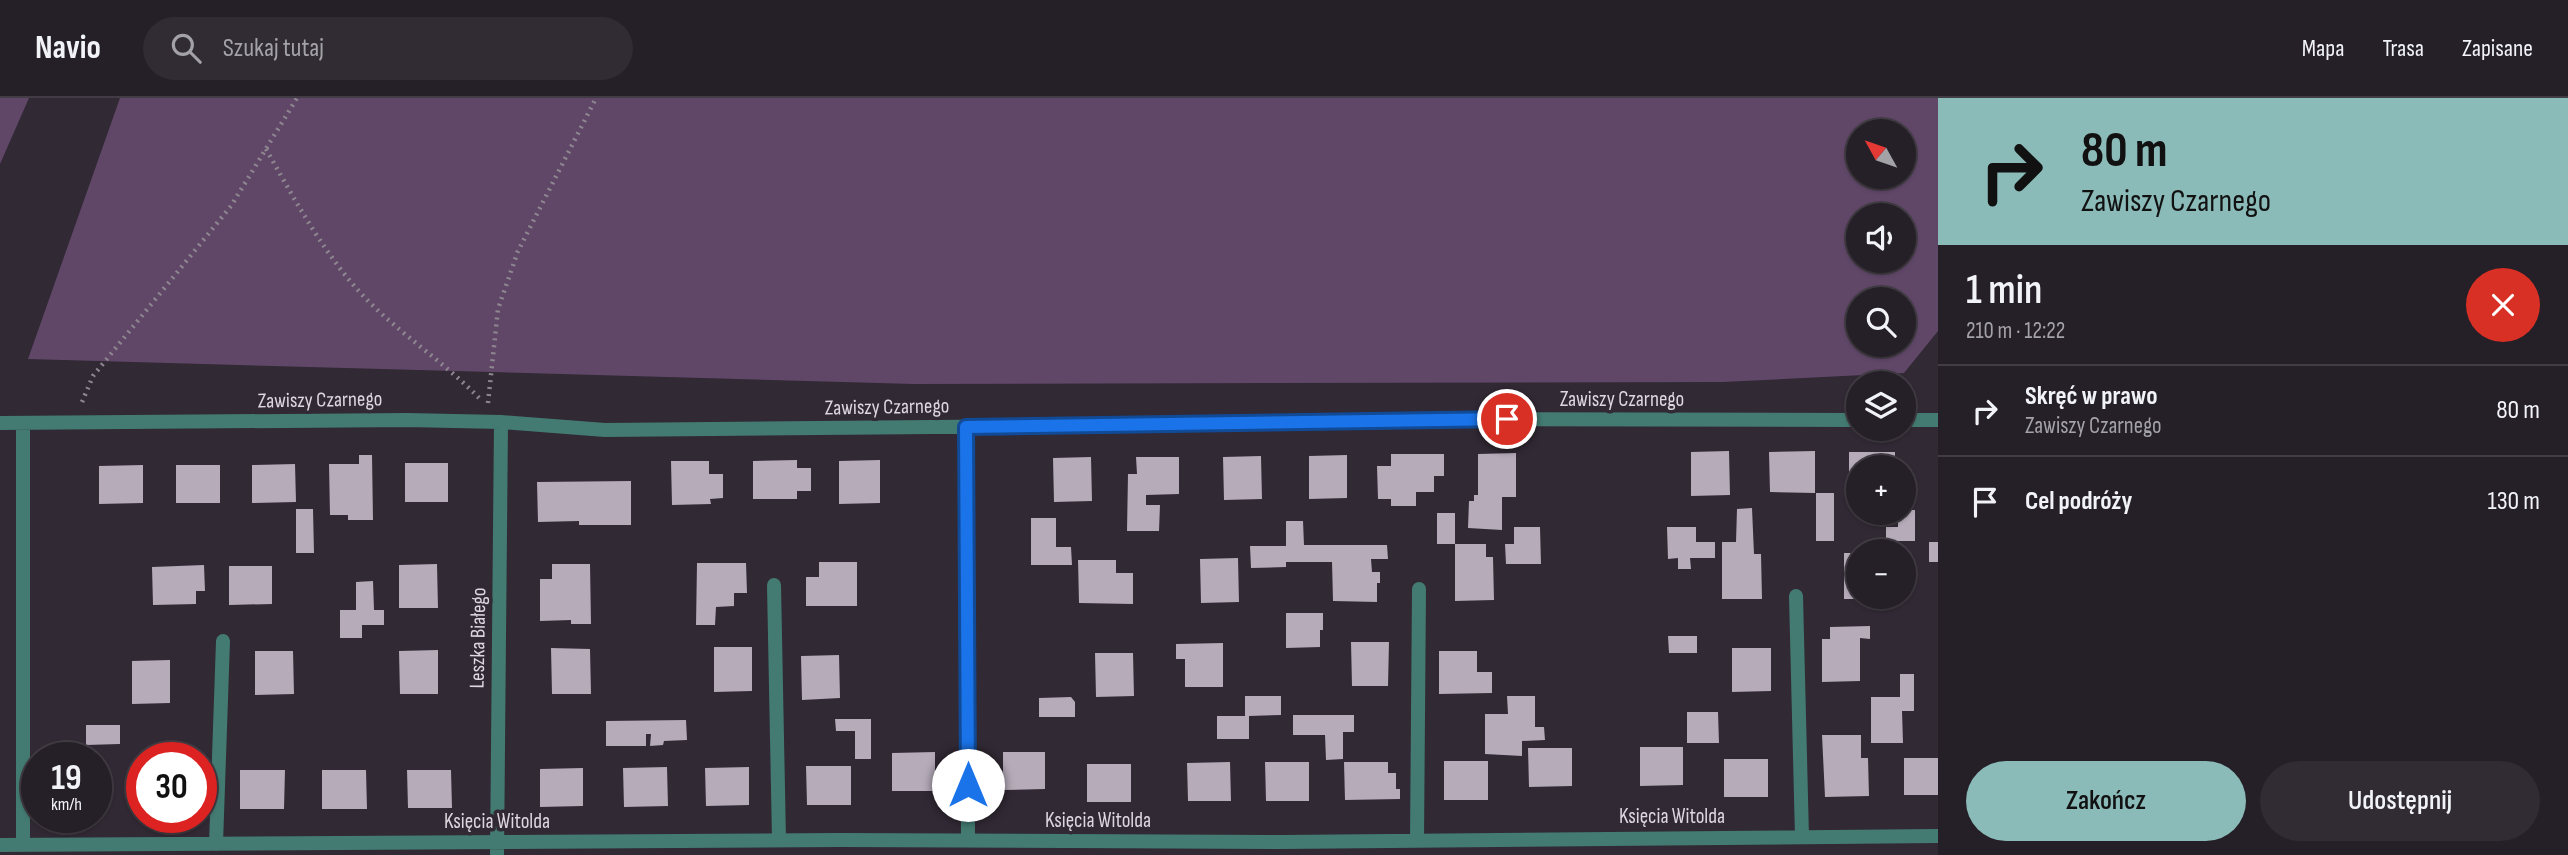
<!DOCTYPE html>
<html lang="pl">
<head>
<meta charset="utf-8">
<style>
	:root { --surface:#251f27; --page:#312c33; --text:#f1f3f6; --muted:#a3a2a7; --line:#423d44; --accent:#8bbbb9 }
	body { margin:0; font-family:"Sofia Sans Condensed",sans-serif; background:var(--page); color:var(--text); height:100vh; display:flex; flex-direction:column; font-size:26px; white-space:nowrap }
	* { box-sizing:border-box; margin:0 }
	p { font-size:23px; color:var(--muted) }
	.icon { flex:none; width:38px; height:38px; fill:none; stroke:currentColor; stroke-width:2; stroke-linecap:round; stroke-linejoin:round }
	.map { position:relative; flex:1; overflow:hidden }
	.side { display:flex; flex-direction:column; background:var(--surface); width:630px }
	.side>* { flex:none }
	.top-card { background:#8bbbb9; color:#111; overflow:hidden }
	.needle { width:46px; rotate:310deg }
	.tools { position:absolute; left:1846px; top:21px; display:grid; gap:14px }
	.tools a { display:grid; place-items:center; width:70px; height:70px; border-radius:50%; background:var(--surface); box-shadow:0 2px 5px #0004,0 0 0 2px var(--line); font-size:35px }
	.speed { position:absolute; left:21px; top:644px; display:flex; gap:14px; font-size:35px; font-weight:700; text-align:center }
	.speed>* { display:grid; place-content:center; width:91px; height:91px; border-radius:50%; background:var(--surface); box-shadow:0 2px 5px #0004,0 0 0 2px var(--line); line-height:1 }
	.speed small { font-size:18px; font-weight:400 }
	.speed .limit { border:10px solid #d22; background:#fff; color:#111 }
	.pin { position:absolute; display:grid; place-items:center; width:60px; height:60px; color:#fff; margin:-30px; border:4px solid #fff; border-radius:50%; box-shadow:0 2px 7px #0007 }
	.me { position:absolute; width:77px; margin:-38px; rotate:0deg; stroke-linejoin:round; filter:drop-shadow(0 0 5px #0008) }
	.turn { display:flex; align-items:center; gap:24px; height:147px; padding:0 28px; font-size:32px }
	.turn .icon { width:91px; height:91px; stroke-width:2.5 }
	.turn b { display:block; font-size:49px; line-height:60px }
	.round { display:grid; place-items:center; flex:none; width:74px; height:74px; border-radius:37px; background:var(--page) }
	.overview { display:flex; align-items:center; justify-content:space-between; height:119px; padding:0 28px }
	h1 { font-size:42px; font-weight:600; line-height:52px }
	.button { display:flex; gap:14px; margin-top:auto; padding:14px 28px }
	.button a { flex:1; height:80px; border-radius:42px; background:var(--accent); color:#111; font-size:28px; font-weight:600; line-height:80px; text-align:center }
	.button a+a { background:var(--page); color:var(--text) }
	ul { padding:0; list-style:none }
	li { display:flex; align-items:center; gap:21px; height:91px; padding:0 28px; border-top:2px solid var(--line) }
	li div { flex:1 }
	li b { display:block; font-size:26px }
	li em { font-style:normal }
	header { display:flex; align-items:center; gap:42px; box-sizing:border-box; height:98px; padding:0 35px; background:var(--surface); border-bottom:2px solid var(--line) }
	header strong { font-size:33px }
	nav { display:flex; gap:38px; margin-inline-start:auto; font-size:24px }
	.search { width:490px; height:63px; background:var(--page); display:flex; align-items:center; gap:18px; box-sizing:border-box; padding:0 24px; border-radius:38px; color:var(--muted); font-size:26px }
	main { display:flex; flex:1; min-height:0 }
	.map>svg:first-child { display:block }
</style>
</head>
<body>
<header>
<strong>Navio</strong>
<div class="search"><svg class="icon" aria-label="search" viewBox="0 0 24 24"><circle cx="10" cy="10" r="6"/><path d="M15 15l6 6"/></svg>Szukaj tutaj</div>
<nav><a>Mapa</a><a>Trasa</a><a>Zapisane</a></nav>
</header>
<main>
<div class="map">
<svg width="1938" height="757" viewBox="0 0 1938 757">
	<rect width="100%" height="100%" fill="#312934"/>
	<path fill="#604768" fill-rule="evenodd" d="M0,0H29L0,66Z
		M120,0H1938V233L1904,275L1723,284L914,286L28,261ZM1858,33H1904V79H1858ZM1858,117H1904V163H1858ZM1858,201H1904V247H1858Z"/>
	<path fill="#b5abb9" d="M1729,353L1730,397L1691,398V354Z
		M1815,353V395L1770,394L1769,354Z
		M1849,354H1895V369H1858V396H1849Z
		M1516,355V399H1502V432L1468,430L1469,403H1474V397H1478V356Z
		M1391,356H1444V378H1434V394H1416V408H1391V401H1378L1377,368H1391Z
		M359,357H372L373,422H348V417H330L329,366H359Z
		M1347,357V400L1309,401V358Z
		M1261,358L1262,401L1224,402L1223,359Z
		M1091,359L1092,403L1054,404L1053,360Z
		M1136,359H1179V396L1146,397V407H1160L1159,433H1127L1128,376H1137Z
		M797,362V370H811V393H797V401H753V363Z
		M880,362V405L839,406V363Z
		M671,363H709V376H723V400L710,401L711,406L672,407Z
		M405,365H448V404H405Z
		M295,366L296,404L252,405V367Z
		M143,367V405L99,406V368Z
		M176,367H220V405H176Z
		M631,383V427H579V423L538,424L537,384Z
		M1816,395H1834V443H1816Z
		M1752,410L1754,456H1761L1762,501H1722V444H1736L1737,411Z
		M296,411H313L314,455H296Z
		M1904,412H1915V443H1886V429H1898V415H1904Z
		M1437,415H1455V446H1437Z
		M1031,420H1056V449H1071L1072,467H1031Z
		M1286,423H1303L1304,447H1387L1388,461H1371L1372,474H1380V485H1377V504L1333,503L1332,464H1286V469L1251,470L1250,448H1286Z
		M1514,429H1540L1541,466H1506L1505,446H1514Z
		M1667,429H1696V444H1715V460H1690L1691,471H1678V460L1668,461Z
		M1929,444H1938V464H1929Z
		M1455,446H1486V459H1493L1494,502L1455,503Z
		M1844,455H1858V501H1844Z
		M1238,460L1239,504L1201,505L1200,461Z
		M1078,462H1116V475H1133V506L1079,505Z
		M819,464H857V508H806V479H819Z
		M697,465H746L747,495H734V508L716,509L715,527H696Z
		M437,466L438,510H399V467Z
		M552,466H590L591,526H571V522L540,523V481H552Z
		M204,467L205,493H196V506L153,507L152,469Z
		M229,468H272V506L229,507Z
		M373,483L374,512H384V527H362V540H340V512H356V484Z
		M1286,515H1323V532H1320V549L1286,550Z
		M1870,528V541L1860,540V583L1822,584V541H1830V529Z
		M1668,538H1697V555H1669Z
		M1351,544H1389L1388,588H1352Z
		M1223,545V589H1185V561H1176V546Z
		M714,549H752V593L714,594Z
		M551,550L590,551L591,596H552Z
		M1732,550H1771V593L1732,594Z
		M438,552V596H400L399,553Z
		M255,553H293L294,596L255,597Z
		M1439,553H1477V574H1492V595L1439,596Z
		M1095,555H1133L1134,598L1096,599Z
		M839,557L840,600L802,602L801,558Z
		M170,562V605L132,606V563Z
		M1900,576H1914V613H1902L1903,645H1871V599H1900Z
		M1245,598H1281V617L1249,618V641H1217V618H1245Z
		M1507,598H1535V629H1544L1545,642L1522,643V658L1485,656V616H1508Z
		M1071,599L1075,604V619H1039V600Z
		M1687,614H1718L1719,645H1687Z
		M1293,617H1354V634H1343V661L1326,662L1325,637H1293Z
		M835,621H871V661H855V633H836Z
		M686,622L687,642L664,643L663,647L650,648L651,636H646V648H606V623Z
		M86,627H120V646L86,647Z
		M1822,637H1861V660H1868L1869,698L1825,699Z
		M1640,649H1683V687L1640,688Z
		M1528,650H1572V688L1529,689Z
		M935,654V693H892V655Z
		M1003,654H1045V691L1003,692Z
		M1904,660H1938V697H1904Z
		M1724,661H1768V699H1724Z
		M1444,663H1488V702H1444Z
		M1230,664L1231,703H1188L1187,665Z
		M1265,664H1309V703H1266Z
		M1344,664H1388V675H1396V691H1400V701L1345,702Z
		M1087,666H1131V704H1087Z
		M806,668H851V707H807Z
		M667,669L668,708L624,709L623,670Z
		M749,669V707L706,708L705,670Z
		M583,670V708L540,709V671Z
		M240,672H285L284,711H240Z
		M322,672H366L367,711H322Z
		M407,672H451L452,710H408Z"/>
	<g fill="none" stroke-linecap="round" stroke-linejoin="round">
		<path stroke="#8e8790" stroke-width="4.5" stroke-dasharray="2 5" stroke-linecap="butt" d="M266,51C292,97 317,143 350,183C388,229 441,260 482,303
			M82,304L93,278L231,108L297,0
			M488,305L498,211L518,153L596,0"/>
		<path stroke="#437b72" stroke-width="14" d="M1904,322H1938
			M0,325L407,322L501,324L605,332L1162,327L1458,321L1858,322
			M23,325V746
			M966,329L968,742
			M774,487L779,742
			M1796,498L1802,739
			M1417,742L1419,491
			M216,746L223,543
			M0,747L840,742L1281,744L1938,738
			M497,757L501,324"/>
	</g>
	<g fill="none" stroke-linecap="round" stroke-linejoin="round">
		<g stroke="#114b97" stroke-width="18">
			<path id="route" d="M968,687L966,329L1507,321"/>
		</g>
		<use href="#route" stroke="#1a73e8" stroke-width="12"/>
	</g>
	<g text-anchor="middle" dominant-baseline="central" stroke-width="7" stroke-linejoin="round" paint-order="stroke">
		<g font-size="21" fill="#ddd8df" stroke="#312934">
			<text x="1622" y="301">Zawiszy Czarnego</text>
			<text transform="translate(320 302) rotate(-1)">Zawiszy Czarnego</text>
			<text transform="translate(887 309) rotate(-1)">Zawiszy Czarnego</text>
			<text transform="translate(478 540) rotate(-89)">Leszka Białego</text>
			<text x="1672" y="718">Księcia Witolda</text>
			<text x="1098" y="722">Księcia Witolda</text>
			<text x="497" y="723">Księcia Witolda</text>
		</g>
	</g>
</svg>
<div class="tools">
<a><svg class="needle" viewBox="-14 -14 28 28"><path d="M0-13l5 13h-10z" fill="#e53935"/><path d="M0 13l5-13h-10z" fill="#a3a2a7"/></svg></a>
<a><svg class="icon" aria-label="sound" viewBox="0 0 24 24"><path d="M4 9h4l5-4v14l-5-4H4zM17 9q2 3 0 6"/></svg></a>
<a><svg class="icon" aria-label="search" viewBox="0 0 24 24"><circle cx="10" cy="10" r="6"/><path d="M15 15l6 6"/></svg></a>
<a><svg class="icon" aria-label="layers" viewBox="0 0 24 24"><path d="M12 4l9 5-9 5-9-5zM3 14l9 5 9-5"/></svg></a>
<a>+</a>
<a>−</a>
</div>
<div class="speed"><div>19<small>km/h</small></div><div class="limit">30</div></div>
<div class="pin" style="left:1507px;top:321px;background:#d93025"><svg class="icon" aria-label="arrive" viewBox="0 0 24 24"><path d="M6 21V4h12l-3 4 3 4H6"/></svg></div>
<svg class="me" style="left:968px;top:687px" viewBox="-20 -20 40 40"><circle r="19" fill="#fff"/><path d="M0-13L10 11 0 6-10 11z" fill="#1a73e8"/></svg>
</div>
<section class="side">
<div class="top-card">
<div class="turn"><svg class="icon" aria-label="right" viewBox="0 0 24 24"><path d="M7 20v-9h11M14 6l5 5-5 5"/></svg><div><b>80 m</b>Zawiszy Czarnego</div></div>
</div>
<div class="overview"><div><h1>1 min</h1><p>210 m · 12:22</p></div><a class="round" style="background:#d93025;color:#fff"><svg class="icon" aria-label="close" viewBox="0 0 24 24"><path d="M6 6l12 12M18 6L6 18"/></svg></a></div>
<ul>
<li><svg class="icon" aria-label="right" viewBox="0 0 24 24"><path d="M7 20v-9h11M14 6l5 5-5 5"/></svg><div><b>Skręć w prawo</b><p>Zawiszy Czarnego</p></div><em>80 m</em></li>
<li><svg class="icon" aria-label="arrive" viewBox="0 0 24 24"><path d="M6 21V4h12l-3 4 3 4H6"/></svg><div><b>Cel podróży</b></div><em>130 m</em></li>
</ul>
<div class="button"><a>Zakończ</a><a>Udostępnij</a></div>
</section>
</main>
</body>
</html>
